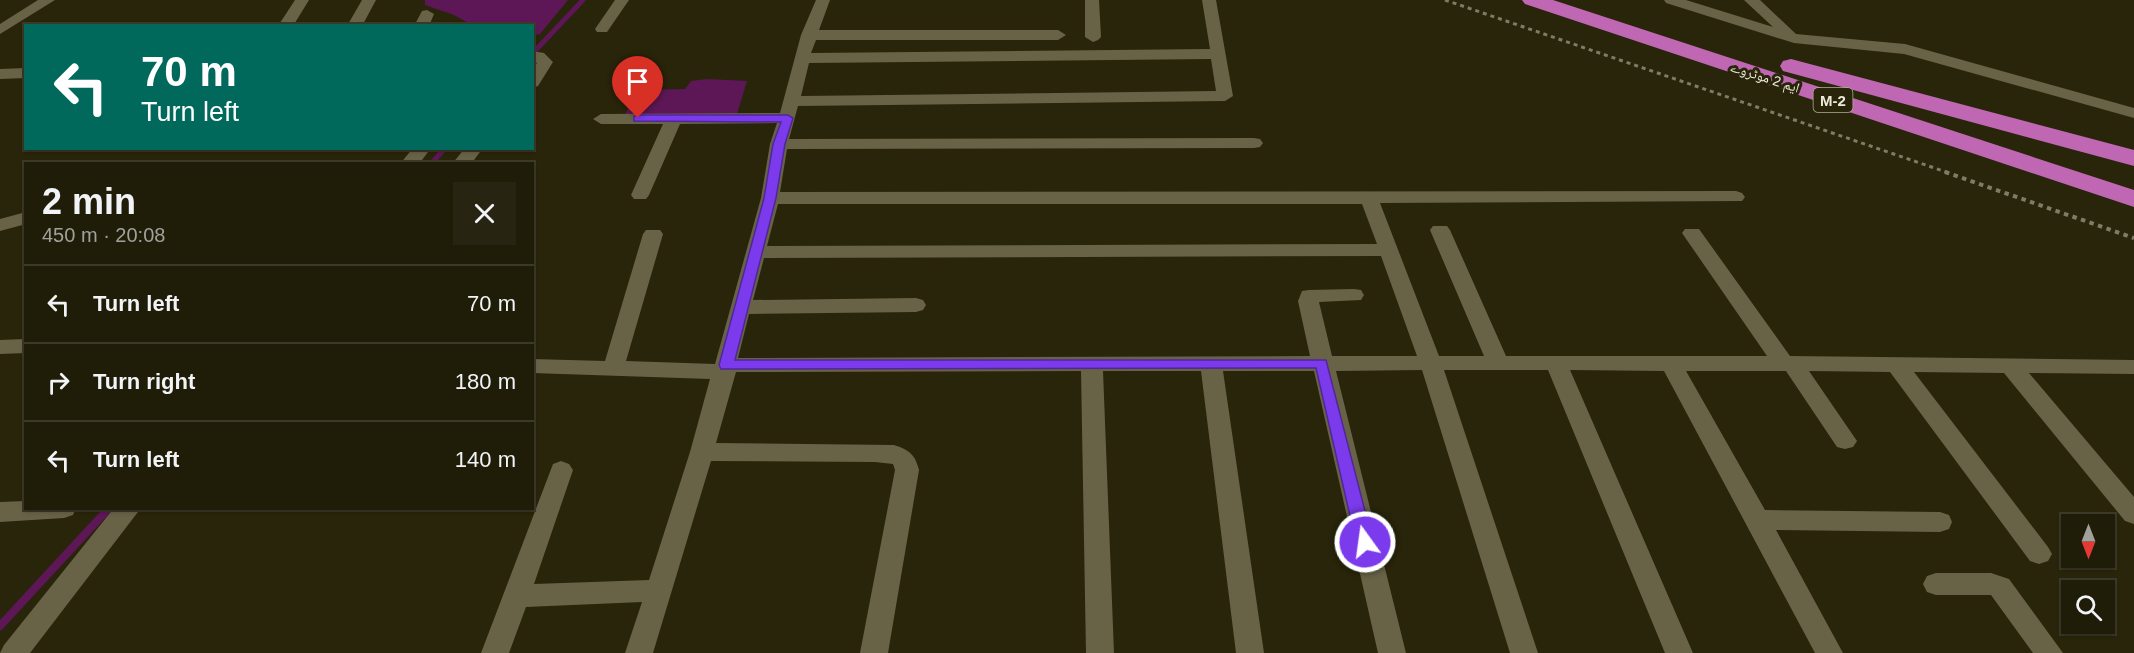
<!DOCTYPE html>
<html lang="en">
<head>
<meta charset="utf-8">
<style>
	:root { --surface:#1f1c08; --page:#272512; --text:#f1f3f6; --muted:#a1a19c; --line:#3c3a29 }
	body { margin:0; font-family:Helvetica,"Noto Naskh Arabic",sans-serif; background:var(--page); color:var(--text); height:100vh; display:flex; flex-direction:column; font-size:22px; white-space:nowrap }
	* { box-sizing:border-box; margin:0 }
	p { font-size:20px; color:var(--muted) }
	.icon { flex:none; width:33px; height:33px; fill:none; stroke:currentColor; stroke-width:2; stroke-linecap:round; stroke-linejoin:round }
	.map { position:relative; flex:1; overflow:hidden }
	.details { position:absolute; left:24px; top:162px; width:510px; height:348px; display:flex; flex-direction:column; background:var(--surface); border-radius:0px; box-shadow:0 2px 4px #0004,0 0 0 2px var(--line) }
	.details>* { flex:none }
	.top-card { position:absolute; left:24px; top:24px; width:510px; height:126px; border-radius:0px; box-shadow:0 2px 4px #0004,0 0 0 2px var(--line); background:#00695c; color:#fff; overflow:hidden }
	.needle { width:39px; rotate:180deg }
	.buttons { position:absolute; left:2061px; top:514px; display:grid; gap:12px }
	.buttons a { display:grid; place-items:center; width:54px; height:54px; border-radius:0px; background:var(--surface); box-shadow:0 2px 4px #0004,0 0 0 2px var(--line); font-size:30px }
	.pin { position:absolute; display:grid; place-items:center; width:51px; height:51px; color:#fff; margin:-62px -26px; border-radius:50% 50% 50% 0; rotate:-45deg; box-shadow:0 0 6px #0007 }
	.pin .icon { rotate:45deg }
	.me { position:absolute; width:66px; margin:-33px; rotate:346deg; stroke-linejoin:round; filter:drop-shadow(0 0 4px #0008) }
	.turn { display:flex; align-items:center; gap:21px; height:126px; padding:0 18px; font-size:27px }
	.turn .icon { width:78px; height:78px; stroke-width:2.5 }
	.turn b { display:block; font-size:42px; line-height:51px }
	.round { display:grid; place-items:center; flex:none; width:63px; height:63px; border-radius:0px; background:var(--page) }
	.head { display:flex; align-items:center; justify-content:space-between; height:102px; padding:0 18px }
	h1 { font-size:36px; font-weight:700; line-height:45px }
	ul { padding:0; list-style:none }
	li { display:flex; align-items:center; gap:18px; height:78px; padding:0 18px; border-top:2px solid var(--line) }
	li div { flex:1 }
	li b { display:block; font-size:22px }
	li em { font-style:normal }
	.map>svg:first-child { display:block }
</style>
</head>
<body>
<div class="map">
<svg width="2134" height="653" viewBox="0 0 2134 653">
	<rect width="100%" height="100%" fill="#29250a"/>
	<path fill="#5d1656" d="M425,0H568L540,34L533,36L532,26L472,25L454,15L425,5Z
		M707,79L747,81L737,114L625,115L636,90L685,89L691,81Z"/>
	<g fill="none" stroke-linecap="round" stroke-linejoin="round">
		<path stroke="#5d1656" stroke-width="5" d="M532,54L583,0
			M431,164L445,148"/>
		<path stroke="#5d1656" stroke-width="8" d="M0,626L109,508"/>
		<path stroke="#7f7c66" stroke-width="3" stroke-dasharray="4 4" stroke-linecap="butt" d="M1445,0L1949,173"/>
		<path stroke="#7f7c66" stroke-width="4" stroke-dasharray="4.5 4.5" stroke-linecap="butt" d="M1945,172L2134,238"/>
		<path fill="#686347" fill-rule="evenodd" d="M38,0H55L0,34V24Z
			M295,0H309L293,26H278Z
			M362,0H376L362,26H347Z
			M615,0H629L607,32H597L595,29Z
			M816,0H830L819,30H1058L1066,35L1058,40H816L811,53L1210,49L1202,0H1216L1233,96L1225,101L798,106L789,139L1254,138L1260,139L1263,143L1260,147L1254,148L787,149L780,192L1736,191L1742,193L1745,197L1742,201L1380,203L1439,356H1484L1430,230L1433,226H1447L1450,230L1506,356H1767L1682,233L1685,229H1699L1790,356L2134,360V374L2029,373L2134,497V524L2125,521L2004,373L1914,372L2048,547L2052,554L2048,561L2039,564L2030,561L1890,372L1809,371L1857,441L1853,447L1845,449L1837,447L1786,371H1686L1765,510L1940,512L1949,515L1952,522L1949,529L1940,532L1776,530L1843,653H1815L1664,371L1570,370L1693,653H1665L1548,370H1444L1538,653H1510L1422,370L1336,371L1406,653H1378L1314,371H1223L1264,653H1236L1201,371H1103L1114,653H1086L1081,371L736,372L716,443L894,445C909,450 915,454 919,470L888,653H860L895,470L893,464L875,462L711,461L653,653H625L642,602L526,607L509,653H481L553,464L561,461L569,464L573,470L534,584L649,580L690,452L710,379L532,373V359L605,361L643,234L646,230H660L663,234L626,361L715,364L761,198L770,144L777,123L680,124L649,195L646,199H634L631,195L663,124H601L593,119L601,114L780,113L801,35ZM1211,59L1216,91L801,96L809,63ZM778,204H1362L1377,244L767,246ZM1381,256L1417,356H1332L1319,302L1361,300L1364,295L1361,290L1354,289L1309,290L1302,291L1298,301L1310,356L738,358L749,314L916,312L923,310L926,305L923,300L916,298L753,300L764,258Z
			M1085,0H1099L1101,37L1098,40L1093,42L1085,37Z
			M1664,0H1686L1773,27L1744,0H1760L1796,34L1905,44L2134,108V118L1904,54L1794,43L1666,3Z
			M427,10L434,14L429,26H414L422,11Z
			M532,51L544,53L553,62L538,86L532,88V69L537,63L532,61Z
			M26,68V78L0,79V69Z
			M413,148H431L419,164H400Z
			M465,148H483L471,164H452Z
			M26,212V224L0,231V219Z
			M26,339V353L0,354V340Z
			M26,501V508H76L73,515L64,518L0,522V502Z
			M114,508H141L30,653H0L4,645Z
			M1936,573H1991L2009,579L2063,653H2033L1991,595H1936L1927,592L1923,584L1927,576Z"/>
		<path fill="#c067b3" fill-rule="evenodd" d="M1522,0H1553L2134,190V207L1525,4Z
			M1791,59L2134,150V166L1783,71L1780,66L1783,61Z"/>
	</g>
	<path fill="#7c3aed" stroke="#51269a" stroke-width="1.5" d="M638,115H788L793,118L785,144L776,198L735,360H1326L1373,542L1371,546L1365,548L1359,546L1356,542L1316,368L721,369L719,365L764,198L773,144L781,122L634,121V116Z"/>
	<g text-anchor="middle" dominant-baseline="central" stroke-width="6" stroke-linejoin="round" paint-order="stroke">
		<g font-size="14" fill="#edeada" stroke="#29250a">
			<text transform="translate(1765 77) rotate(18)">ایم 2 موٹروے</text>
		</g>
		<rect fill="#29250a" stroke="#b2af9c" stroke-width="1.5" x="1813.5" y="88" width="39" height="24" rx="4.5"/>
		<g font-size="15" font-weight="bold" fill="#edeada">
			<text x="1833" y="100">M-2</text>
		</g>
	</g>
</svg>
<div class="buttons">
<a><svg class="needle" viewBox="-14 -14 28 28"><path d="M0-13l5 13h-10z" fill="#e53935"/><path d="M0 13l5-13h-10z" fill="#a1a19c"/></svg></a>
<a><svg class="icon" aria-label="search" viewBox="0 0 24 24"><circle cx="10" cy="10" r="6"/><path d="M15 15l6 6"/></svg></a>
</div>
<div class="pin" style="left:638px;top:118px;background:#d93025"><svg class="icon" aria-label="arrive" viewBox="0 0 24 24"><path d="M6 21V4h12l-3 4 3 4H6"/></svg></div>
<svg class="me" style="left:1365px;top:542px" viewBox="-20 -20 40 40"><circle r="17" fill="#7c3aed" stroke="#fff" stroke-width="3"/><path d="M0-11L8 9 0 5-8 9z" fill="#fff"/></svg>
<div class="top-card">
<div class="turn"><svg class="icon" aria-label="left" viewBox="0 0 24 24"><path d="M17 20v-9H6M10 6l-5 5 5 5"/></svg><div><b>70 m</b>Turn left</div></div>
</div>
<section class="details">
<div class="head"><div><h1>2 min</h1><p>450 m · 20:08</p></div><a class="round"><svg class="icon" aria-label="close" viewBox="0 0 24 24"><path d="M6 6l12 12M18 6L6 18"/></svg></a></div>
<ul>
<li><svg class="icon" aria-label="left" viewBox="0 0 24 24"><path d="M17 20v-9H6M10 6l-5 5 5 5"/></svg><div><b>Turn left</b></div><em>70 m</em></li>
<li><svg class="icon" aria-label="right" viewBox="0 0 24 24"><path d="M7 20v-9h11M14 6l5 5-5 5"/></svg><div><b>Turn right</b></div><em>180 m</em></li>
<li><svg class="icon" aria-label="left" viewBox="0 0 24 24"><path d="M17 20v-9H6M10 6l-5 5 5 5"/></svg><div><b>Turn left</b></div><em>140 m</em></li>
</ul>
</section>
</div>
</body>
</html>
